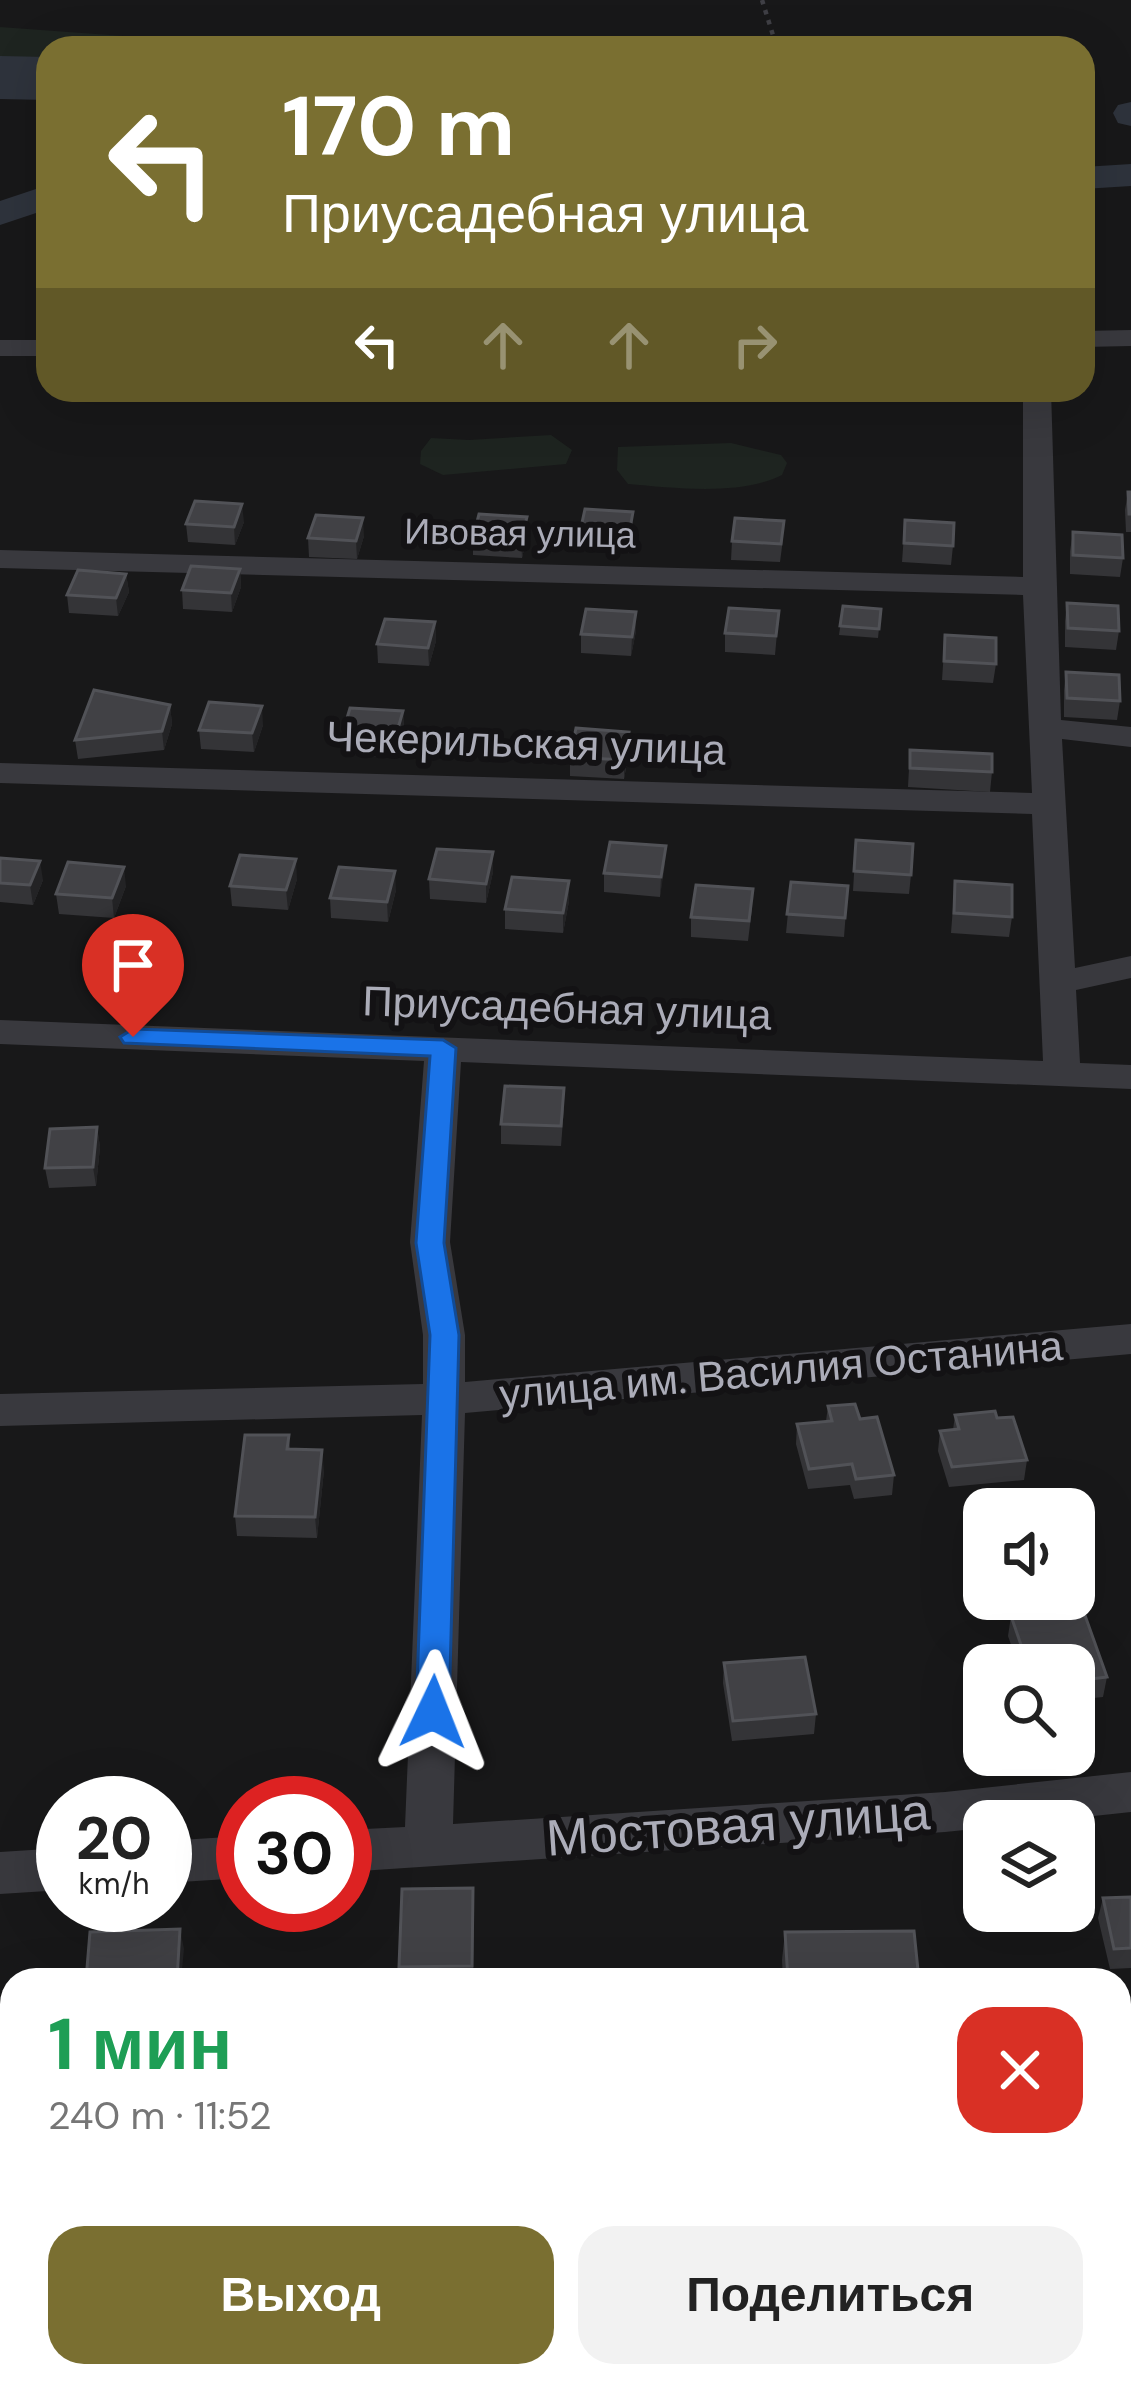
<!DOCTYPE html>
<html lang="ru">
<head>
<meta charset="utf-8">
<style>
	:root { --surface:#fff; --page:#f2f2f2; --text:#222; --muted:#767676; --accent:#7a6f31 }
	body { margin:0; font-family:"DM Sans",sans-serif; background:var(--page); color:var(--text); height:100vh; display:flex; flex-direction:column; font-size:45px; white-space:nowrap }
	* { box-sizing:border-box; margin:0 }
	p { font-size:39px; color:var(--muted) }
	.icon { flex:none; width:66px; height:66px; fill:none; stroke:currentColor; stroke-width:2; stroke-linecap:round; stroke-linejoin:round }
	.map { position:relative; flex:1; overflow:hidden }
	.panel { position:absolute; left:0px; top:1968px; width:1131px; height:420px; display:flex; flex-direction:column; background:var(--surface); border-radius:36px 36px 0 0; box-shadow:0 12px 48px #0002 }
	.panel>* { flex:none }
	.top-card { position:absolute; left:36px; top:36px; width:1059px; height:366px; border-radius:36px; box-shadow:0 12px 48px #0002; background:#7a6f31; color:#fff; overflow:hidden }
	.tools { position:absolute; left:963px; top:1488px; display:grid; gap:24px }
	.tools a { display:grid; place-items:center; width:132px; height:132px; border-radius:24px; background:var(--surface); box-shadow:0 12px 48px #0002; font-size:60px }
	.speed { position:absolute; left:36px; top:1776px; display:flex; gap:24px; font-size:60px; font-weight:700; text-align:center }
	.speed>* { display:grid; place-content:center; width:156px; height:156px; border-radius:50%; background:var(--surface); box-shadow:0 12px 48px #0002; line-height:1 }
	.speed small { font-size:30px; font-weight:400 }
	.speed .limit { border:18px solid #d22; background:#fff; color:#111 }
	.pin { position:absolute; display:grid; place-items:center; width:102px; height:102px; color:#fff; margin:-123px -51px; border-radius:50% 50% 50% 0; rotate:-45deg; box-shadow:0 0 12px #0007 }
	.pin .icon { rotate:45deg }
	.me { position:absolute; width:132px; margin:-66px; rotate:2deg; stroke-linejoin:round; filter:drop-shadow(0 0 9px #0008) }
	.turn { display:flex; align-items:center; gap:42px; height:252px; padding:0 48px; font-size:54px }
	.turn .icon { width:156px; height:156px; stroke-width:2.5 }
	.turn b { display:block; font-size:84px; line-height:102px }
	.lanes { display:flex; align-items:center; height:114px; padding:0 48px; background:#0003; justify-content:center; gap:60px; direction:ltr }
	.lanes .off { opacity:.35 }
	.round { display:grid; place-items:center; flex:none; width:126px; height:126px; border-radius:36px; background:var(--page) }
	.headline { display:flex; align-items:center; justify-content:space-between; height:204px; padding:0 48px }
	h1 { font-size:72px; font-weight:700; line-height:90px; color:#1e9e55 }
	.action { display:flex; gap:24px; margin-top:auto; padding:24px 48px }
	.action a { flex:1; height:138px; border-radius:36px; background:var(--accent); color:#fff; font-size:48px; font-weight:700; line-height:138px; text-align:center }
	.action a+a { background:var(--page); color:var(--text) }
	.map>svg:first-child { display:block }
</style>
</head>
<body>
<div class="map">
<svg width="1131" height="2388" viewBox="0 0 1131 2388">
	<rect width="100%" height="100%" fill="#181819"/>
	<path fill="#1e2420" d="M0,27L219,43V48H48V87L0,86Z
		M551,435L572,450L566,464L443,475L420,464L421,451L431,438L469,440Z
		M731,443L781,455L787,463L782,475C740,496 675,488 628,484L617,470L618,447Z"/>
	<path fill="#2e333c" d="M0,56L48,57V100L0,99Z"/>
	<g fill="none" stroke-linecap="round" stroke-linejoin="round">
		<path fill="#2e333c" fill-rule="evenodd" d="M1131,102V126L1118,123L1113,113L1118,105Z
			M1131,164V186L1083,189V167Z
			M48,185V209L0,225V201Z"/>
		<path stroke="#3f3f45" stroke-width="4.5" stroke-dasharray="4.5 6" stroke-linecap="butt" d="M762,0L777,48"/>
		<path fill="#39393e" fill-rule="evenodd" d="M1131,330V346L1083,347V331Z
			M0,340H48V356H0Z
			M1023,390H1051L1061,720L1131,727V747L1062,739L1075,968L1131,956V978L1076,990L1080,1063L1131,1065V1089L461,1062L450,1242L465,1335V1382L1131,1324V1354L465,1413L453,1824L945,1792L1131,1772V1812L1047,1821H984V1828L945,1832L345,1872V1830L405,1827L422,1415L0,1426V1394L423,1384V1335L410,1242L424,1061L0,1044V1020L1043,1061L1032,814L0,783V763L1032,793L1023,595L0,568V550L1023,577Z
			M243,1836V1878L165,1883V1841Z
			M63,1848V1890L0,1894V1852Z"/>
	</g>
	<path fill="#343437" d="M1128,492H1131V532H1126L1125,510Z
		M905,520L953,546L951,565L902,562Z
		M244,522L235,545L188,542L186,524Z
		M633,530L629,553L580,550V532Z
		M1073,532L1123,558L1120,577L1070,574V551Z
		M527,535L522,558L473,555V537Z
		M364,536L357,559L309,557L308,538Z
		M783,539L780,562L731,560L732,541Z
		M240,569L241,587L232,612L183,609L182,590Z
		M126,574L129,592L118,616L69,613L67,595Z
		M1067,603L1119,631L1116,650L1065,647V621Z
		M843,606L881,609L878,638L839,635Z
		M779,611L775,655L725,652V633Z
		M636,612V631L631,656L581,653V634Z
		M435,622L436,641L429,666L378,663L377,644Z
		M945,635L996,664L993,683L942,680Z
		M1066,672L1120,701L1117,720L1064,717V690Z
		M170,705L172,724L164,750L78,759L75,740Z
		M403,711L404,730L396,758L343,754L342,735Z
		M263,725L254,752L201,749L199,730Z
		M910,750L992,772L990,792L908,787Z
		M629,751L624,779L570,776V757Z
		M856,840L911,875L909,894L853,891Z
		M666,846L660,897L604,892V873Z
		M493,852V872L486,903L430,899L429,879Z
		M0,858L43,880L33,905L0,902Z
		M297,879L288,910L232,906L230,886Z
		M569,881V901L563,933L505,929V909Z
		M955,881L1012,917L1009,937L951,933Z
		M791,882L848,886L844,937L786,933Z
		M126,886L114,918L59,914L56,894Z
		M396,890L388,922L331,918L330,898Z
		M752,909L748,941L691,937V917Z
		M564,1108L561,1146L501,1144V1124Z
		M97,1127L100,1147L96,1186L49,1188L45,1168Z
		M828,1406L860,1419L894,1475L892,1495L854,1499L850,1485L808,1489L796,1444L797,1424L826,1421Z
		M955,1415L997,1418L1027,1460L1024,1480L949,1487L938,1451L940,1431L953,1430Z
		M289,1435L290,1449L324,1470L317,1538L237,1536L235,1516Z
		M1011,1616L1107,1677L1103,1697L1074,1700V1665H1018L1008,1636Z
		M724,1663L816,1714L814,1734L732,1741L723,1683Z
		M1131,1897V1968L1110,1969L1098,1918L1103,1898Z
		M474,1908L473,1980H400L399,1967Z
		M785,1932L919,1980H783L782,1960Z
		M1131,2265V2380L1108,2382L1107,2376H1119V2266Z
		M648,2376H780L782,2388H650Z
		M963,2376H1058L1055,2386L1038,2388H965Z"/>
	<path fill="#232325" d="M242,504L244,522L235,545L234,527Z
		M633,512V530L629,553V534Z
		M527,517V535L522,558L521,540Z
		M363,518L364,536L357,559L356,541Z
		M240,569L241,587L232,612L231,593Z
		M126,574L129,592L118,616L116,598Z
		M636,612V631L631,656L632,637Z
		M435,622L436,641L429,666L428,648Z
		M170,705L172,724L164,750L162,731Z
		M262,706L263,725L254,752L252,733Z
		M403,711L404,730L396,758L395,739Z
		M629,732V751L624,779V760Z
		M666,846L665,865L660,897L661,877Z
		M493,852V872L486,903V884Z
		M296,859L297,879L288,910L286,890Z
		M40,861L43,880L33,905L30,885Z
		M124,867L126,886L114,918L112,898Z
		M395,871L396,890L388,922L387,902Z
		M569,881V901L563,933V913Z
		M97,1127L100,1147L96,1186L93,1167Z
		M322,1450L324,1470L317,1538L315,1517Z
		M180,1929L184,1949L181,1980H177Z"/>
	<path fill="#414145" stroke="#515257" stroke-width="3" d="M1128,492H1131V514H1129Z
		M195,501L242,504L234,527L186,524Z
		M585,509L633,512L629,534L580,532Z
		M479,514L527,517L521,540L473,537Z
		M316,515L363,518L356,541L308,538Z
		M735,518L784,521L781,544L732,541Z
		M905,520L954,523L953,546L904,543Z
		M1073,532L1122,535L1123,558L1073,555Z
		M191,566L240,569L231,593L182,590Z
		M78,570L126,574L116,598L67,595Z
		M1067,603L1118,606L1119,631L1068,628Z
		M843,606L881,609L879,629L840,626Z
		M729,608L779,611L776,636L725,633Z
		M586,609L636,612L632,637L581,634Z
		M385,619L435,622L428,648L377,644Z
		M945,635L996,638V664L944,661Z
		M1066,672L1119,675L1120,701L1067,698Z
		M94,690L170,705L162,731L75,740Z
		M209,702L262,706L252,733L199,730Z
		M350,708L403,711L395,739L342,735Z
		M576,728L629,732L624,760L570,757Z
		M910,750L992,754V772L910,768Z
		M856,840L913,844L911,875L854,871Z
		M610,842L666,846L661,877L604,873Z
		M437,849L493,852L486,884L429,879Z
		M240,855L296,859L286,890L230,886Z
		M0,858L40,861L30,885L0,883Z
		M68,862L124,867L112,898L56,894Z
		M339,867L395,871L387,902L330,898Z
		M512,877L569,881L563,913L505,909Z
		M955,881L1012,885V917L954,913Z
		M791,882L848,886L845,918L787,914Z
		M696,885L753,889L749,921L691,917Z
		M505,1086L564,1088L561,1126L501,1124Z
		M97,1127L93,1167L45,1168L50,1129Z
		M855,1404L860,1419L877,1417L894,1475L856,1479L852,1464L809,1469L797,1424L832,1421L828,1406Z
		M995,1411L997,1418L1013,1417L1027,1460L952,1467L940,1431L959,1429L955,1415Z
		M245,1435H289L287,1449L322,1450L315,1517L235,1516Z
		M1082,1607L1107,1677L1074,1681V1665H1028L1011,1616Z
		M805,1657L816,1714L733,1721L724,1663Z
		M473,1888L472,1966L399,1967L402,1889Z
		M1131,1897V1948L1114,1949L1103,1898Z
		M180,1929L177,1980H86L90,1932Z
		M914,1931L919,1980H788L785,1932Z
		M1131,2265V2363L1119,2364V2266Z
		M440,2376H555L556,2388H440Z
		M654,2376H780L782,2388H656Z
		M356,2379V2388H241Z"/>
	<path fill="#1a73e8" stroke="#114b97" stroke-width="3" d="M133,1029L443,1040L456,1048L444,1243L459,1335L449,1712L444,1721L433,1725L421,1721L416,1712L430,1335L416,1243L430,1056L124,1043L120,1037Z"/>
	<g text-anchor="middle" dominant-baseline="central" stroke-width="12" stroke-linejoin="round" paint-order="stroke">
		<g font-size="36" fill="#abacb8" stroke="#131214">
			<text transform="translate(520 533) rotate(1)">Ивовая улица</text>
		</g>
		<g font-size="42" fill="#abacb8" stroke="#131214">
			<text transform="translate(526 743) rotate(2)">Чекерильская улица</text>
			<text transform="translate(567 1008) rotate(2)">Приусадебная улица</text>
			<text transform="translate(781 1370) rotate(-5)">улица им. Василия Останина</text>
		</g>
		<g font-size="51" fill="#abacb8" stroke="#131214">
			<text transform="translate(738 1825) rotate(-4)">Мостовая улица</text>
		</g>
	</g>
</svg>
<div class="tools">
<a><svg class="icon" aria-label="sound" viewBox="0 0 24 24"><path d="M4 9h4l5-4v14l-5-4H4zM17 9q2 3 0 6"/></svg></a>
<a><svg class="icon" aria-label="search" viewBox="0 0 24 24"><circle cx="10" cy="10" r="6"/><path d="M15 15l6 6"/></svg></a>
<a><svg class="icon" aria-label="layers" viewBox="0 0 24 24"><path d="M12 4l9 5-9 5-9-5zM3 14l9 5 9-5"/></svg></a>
</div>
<div class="speed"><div>20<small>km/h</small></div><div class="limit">30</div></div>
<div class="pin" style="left:133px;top:1037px;background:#d93025"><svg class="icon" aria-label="arrive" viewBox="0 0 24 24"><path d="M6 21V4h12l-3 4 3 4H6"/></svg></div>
<svg class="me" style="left:433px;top:1712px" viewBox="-20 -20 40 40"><path d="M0-17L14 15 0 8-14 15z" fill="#1a73e8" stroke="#fff" stroke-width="4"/></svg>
<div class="top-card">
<div class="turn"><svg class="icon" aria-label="left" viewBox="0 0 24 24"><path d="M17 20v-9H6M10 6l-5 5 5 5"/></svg><div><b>170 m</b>Приусадебная улица</div></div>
<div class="lanes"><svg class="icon" aria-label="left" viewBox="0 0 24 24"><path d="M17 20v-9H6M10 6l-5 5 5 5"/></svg><svg class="icon off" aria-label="ahead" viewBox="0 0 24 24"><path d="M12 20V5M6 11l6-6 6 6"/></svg><svg class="icon off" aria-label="ahead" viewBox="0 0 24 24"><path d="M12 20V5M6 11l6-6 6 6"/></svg><svg class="icon off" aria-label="right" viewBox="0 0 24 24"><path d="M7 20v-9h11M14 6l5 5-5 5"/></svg></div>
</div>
<section class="panel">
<div class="headline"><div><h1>1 мин</h1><p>240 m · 11:52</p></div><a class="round" style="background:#d93025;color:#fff"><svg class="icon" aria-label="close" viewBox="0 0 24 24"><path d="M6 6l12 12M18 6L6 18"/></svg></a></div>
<div class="action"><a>Выход</a><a>Поделиться</a></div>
</section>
</div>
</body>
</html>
